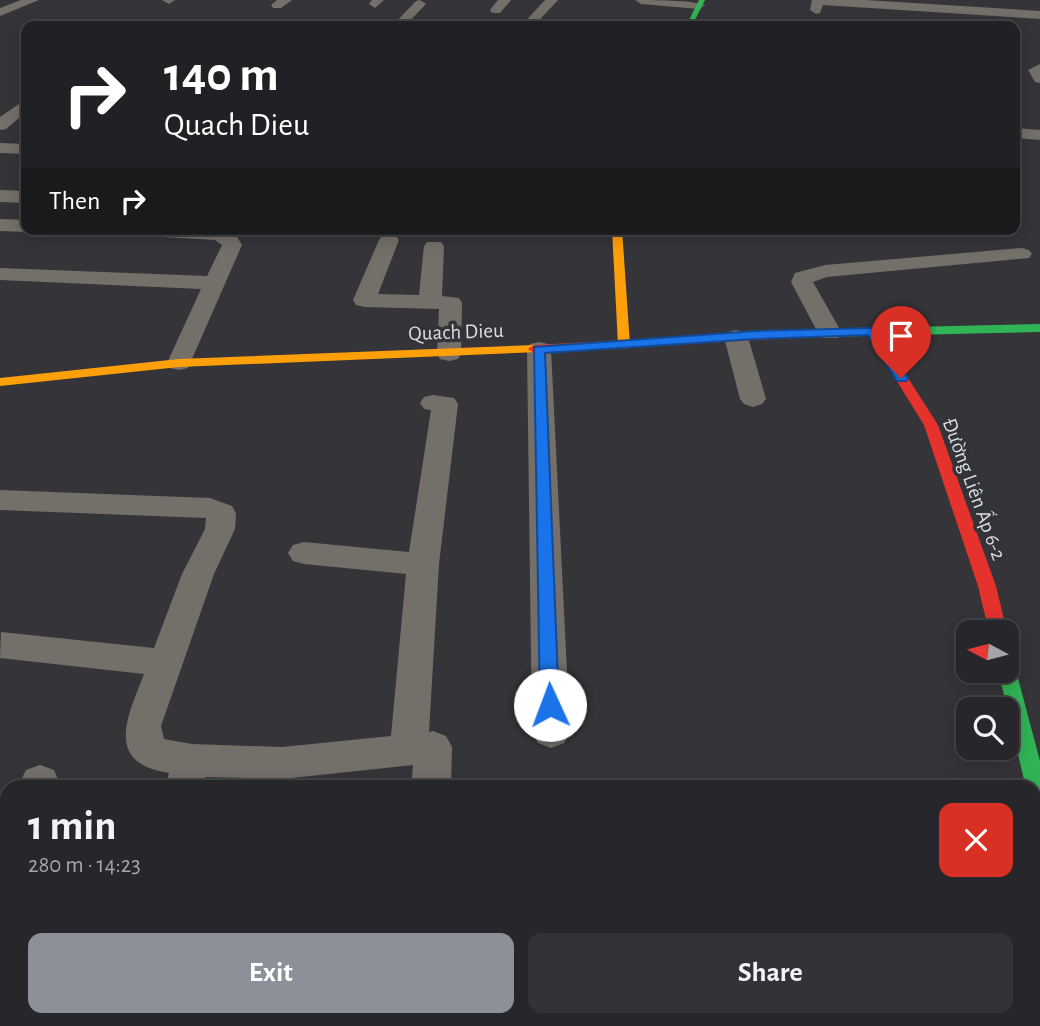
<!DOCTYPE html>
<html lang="en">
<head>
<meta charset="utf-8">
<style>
	:root { --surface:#27272b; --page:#333337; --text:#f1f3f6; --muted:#a4a5a9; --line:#434447; --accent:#8c9099 }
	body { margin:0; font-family:"Alegreya Sans",sans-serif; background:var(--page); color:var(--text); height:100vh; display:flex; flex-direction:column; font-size:26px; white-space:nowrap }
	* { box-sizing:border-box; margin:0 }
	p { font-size:23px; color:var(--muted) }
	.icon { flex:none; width:38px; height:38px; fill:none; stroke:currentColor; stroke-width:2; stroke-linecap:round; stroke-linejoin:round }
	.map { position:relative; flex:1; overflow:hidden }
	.panel { position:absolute; left:0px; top:780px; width:1041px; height:247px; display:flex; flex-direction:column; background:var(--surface); border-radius:21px 21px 0 0; box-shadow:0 4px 18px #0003,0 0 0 2px var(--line) }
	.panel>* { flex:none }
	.hud { position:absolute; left:21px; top:21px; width:999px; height:214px; border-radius:14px; box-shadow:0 4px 18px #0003,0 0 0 2px var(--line); background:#202124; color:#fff; overflow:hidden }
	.needle { width:46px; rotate:277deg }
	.controls { position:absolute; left:956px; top:620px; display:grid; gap:14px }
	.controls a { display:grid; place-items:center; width:63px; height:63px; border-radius:14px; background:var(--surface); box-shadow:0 4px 18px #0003,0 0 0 2px var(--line); font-size:35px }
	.pin { position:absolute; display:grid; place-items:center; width:60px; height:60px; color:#fff; margin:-72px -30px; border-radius:50% 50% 50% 0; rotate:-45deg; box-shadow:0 0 7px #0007 }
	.pin .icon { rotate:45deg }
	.me { position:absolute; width:77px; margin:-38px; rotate:358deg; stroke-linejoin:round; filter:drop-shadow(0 0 5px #0008) }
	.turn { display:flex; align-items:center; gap:24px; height:147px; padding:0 28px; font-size:32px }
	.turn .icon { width:91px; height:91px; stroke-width:2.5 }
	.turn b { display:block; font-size:49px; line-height:60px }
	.then { display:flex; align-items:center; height:66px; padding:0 28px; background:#0003; gap:14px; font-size:26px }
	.round { display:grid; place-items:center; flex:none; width:74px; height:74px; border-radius:14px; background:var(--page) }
	.headline { display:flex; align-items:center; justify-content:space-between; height:119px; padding:0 28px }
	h1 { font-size:42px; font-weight:700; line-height:52px }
	.action { display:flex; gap:14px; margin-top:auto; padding:14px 28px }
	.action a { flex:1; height:80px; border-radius:14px; background:var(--accent); color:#fff; font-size:28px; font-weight:700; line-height:80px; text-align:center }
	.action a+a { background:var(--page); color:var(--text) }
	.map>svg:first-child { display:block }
</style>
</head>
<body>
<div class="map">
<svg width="1040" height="1026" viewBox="0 0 1040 1026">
	<rect width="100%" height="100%" fill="#343439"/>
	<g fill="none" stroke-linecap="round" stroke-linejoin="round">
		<path fill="#746f69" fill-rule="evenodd" d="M21,0H39L0,16V8Z
			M162,0H175L169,4Z
			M277,0H292L281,8H273L271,5Z
			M372,0H384L375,8L369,4Z
			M420,0L426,4L405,26H392L416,1Z
			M498,0H511L500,13H492L490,10Z
			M545,0H558L534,26H521Z
			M635,0C654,0 690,0 705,5L699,9L641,4Z
			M812,0H865L1040,11V19L823,5L820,13L816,14L810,10Z
			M1040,64V83L1035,82L1028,70Z
			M26,99V112L6,129L0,130V117Z
			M1015,128L1040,130V140L1015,138Z
			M0,143L26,144V154L0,153Z
			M0,190L26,191V203L0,202Z
			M0,219L26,220V229H34L26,232L0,231Z
			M117,229H223L234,232L242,245L188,368L179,370L170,368L167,363L201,289L0,280V268L207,276L222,245L215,240L127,235Z
			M389,234L396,236L399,240L378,294L419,295L424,246L427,242H441L444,246L442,296L459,298L462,303L461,354L458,359L449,361L440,359L437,354L439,309L364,307L356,305L353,300L379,240L382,236Z
			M1022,248L1029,250L1032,254L1029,258L827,277L813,282L842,333L838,338H822L818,333L791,282L795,273L825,265Z
			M736,330L744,332L748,337L766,399L762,404L753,407L744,404L740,399L724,337L728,332Z
			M539,342L548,344L551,349L570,732L564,743L551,748L538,743L532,732L527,349L530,344Z
			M433,395L454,398L458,404L439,564L429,732L433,731L446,736L452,747L451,788H411L413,765L282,779L206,777L203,788H164L169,773C103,763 128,716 144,674L0,658L1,632L154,648L182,574L205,529L206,518L0,510V490L210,498L232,506L236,513L235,529L214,574L161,726L164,739L192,744L282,747L391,736L406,574L304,564L293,561L288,553L293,545L304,542L409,552L431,410L424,409L420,403L424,397Z
			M40,765L54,770L59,782L57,788H17L26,770Z
			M7,824V874L0,876V827Z
			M99,1020H146V1026H98Z
			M395,1020H441L442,1026H394Z"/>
		<path fill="#30b455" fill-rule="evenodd" d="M699,0H705L692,26H686Z
			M1040,324V332L822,337L816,333L822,329Z
			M1006,660L1013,662L1015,667L1040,761V810L1034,808V788H1026L998,670H1006Z"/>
		<path fill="#ff9f0a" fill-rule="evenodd" d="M612,229H622L630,345L624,349L618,345Z
			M534,345L540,349L539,352L179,367L0,386V378L179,359Z"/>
		<path fill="#e5322d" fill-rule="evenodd" d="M872,327L878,331L938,425L996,586L1007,632L1006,633L989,632L978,586L924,425L866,331Z
			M822,329L828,333L826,336L534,353L528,349L534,345Z"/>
	</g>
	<path fill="#1a73e8" stroke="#114b97" stroke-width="2" d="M872,328L879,331L908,378L906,381H897L868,335L756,339L545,353L559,705L557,711L550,713L543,711L540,705L534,347L756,331Z"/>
	<g text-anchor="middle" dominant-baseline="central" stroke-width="7" stroke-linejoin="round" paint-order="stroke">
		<g font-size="21" fill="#dcdde1" stroke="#33333a">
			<text transform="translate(456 332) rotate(-2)">Quach Dieu</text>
			<text transform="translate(974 489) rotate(70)">Đường Liên Ấp 6-2</text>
		</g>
	</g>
</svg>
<div class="controls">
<a><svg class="needle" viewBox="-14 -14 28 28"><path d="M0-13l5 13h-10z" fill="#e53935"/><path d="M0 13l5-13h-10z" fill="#a4a5a9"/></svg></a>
<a><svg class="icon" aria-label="search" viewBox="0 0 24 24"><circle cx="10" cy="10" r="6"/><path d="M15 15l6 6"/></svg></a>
</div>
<div class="pin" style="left:901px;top:378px;background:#d93025"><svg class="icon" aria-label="arrive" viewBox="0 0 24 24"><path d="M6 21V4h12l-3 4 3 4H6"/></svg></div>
<svg class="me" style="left:550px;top:705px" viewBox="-20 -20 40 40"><circle r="19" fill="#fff"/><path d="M0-13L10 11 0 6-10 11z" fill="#1a73e8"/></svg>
<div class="hud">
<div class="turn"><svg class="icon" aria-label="right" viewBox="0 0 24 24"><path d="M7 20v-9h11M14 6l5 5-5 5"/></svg><div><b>140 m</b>Quach Dieu</div></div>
<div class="then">Then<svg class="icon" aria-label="right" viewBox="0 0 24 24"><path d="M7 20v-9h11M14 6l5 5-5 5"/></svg></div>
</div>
<section class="panel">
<div class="headline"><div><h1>1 min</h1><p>280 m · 14:23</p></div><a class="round" style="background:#d93025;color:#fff"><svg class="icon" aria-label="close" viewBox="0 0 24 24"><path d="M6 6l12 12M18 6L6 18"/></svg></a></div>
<div class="action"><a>Exit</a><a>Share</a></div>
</section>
</div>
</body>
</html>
